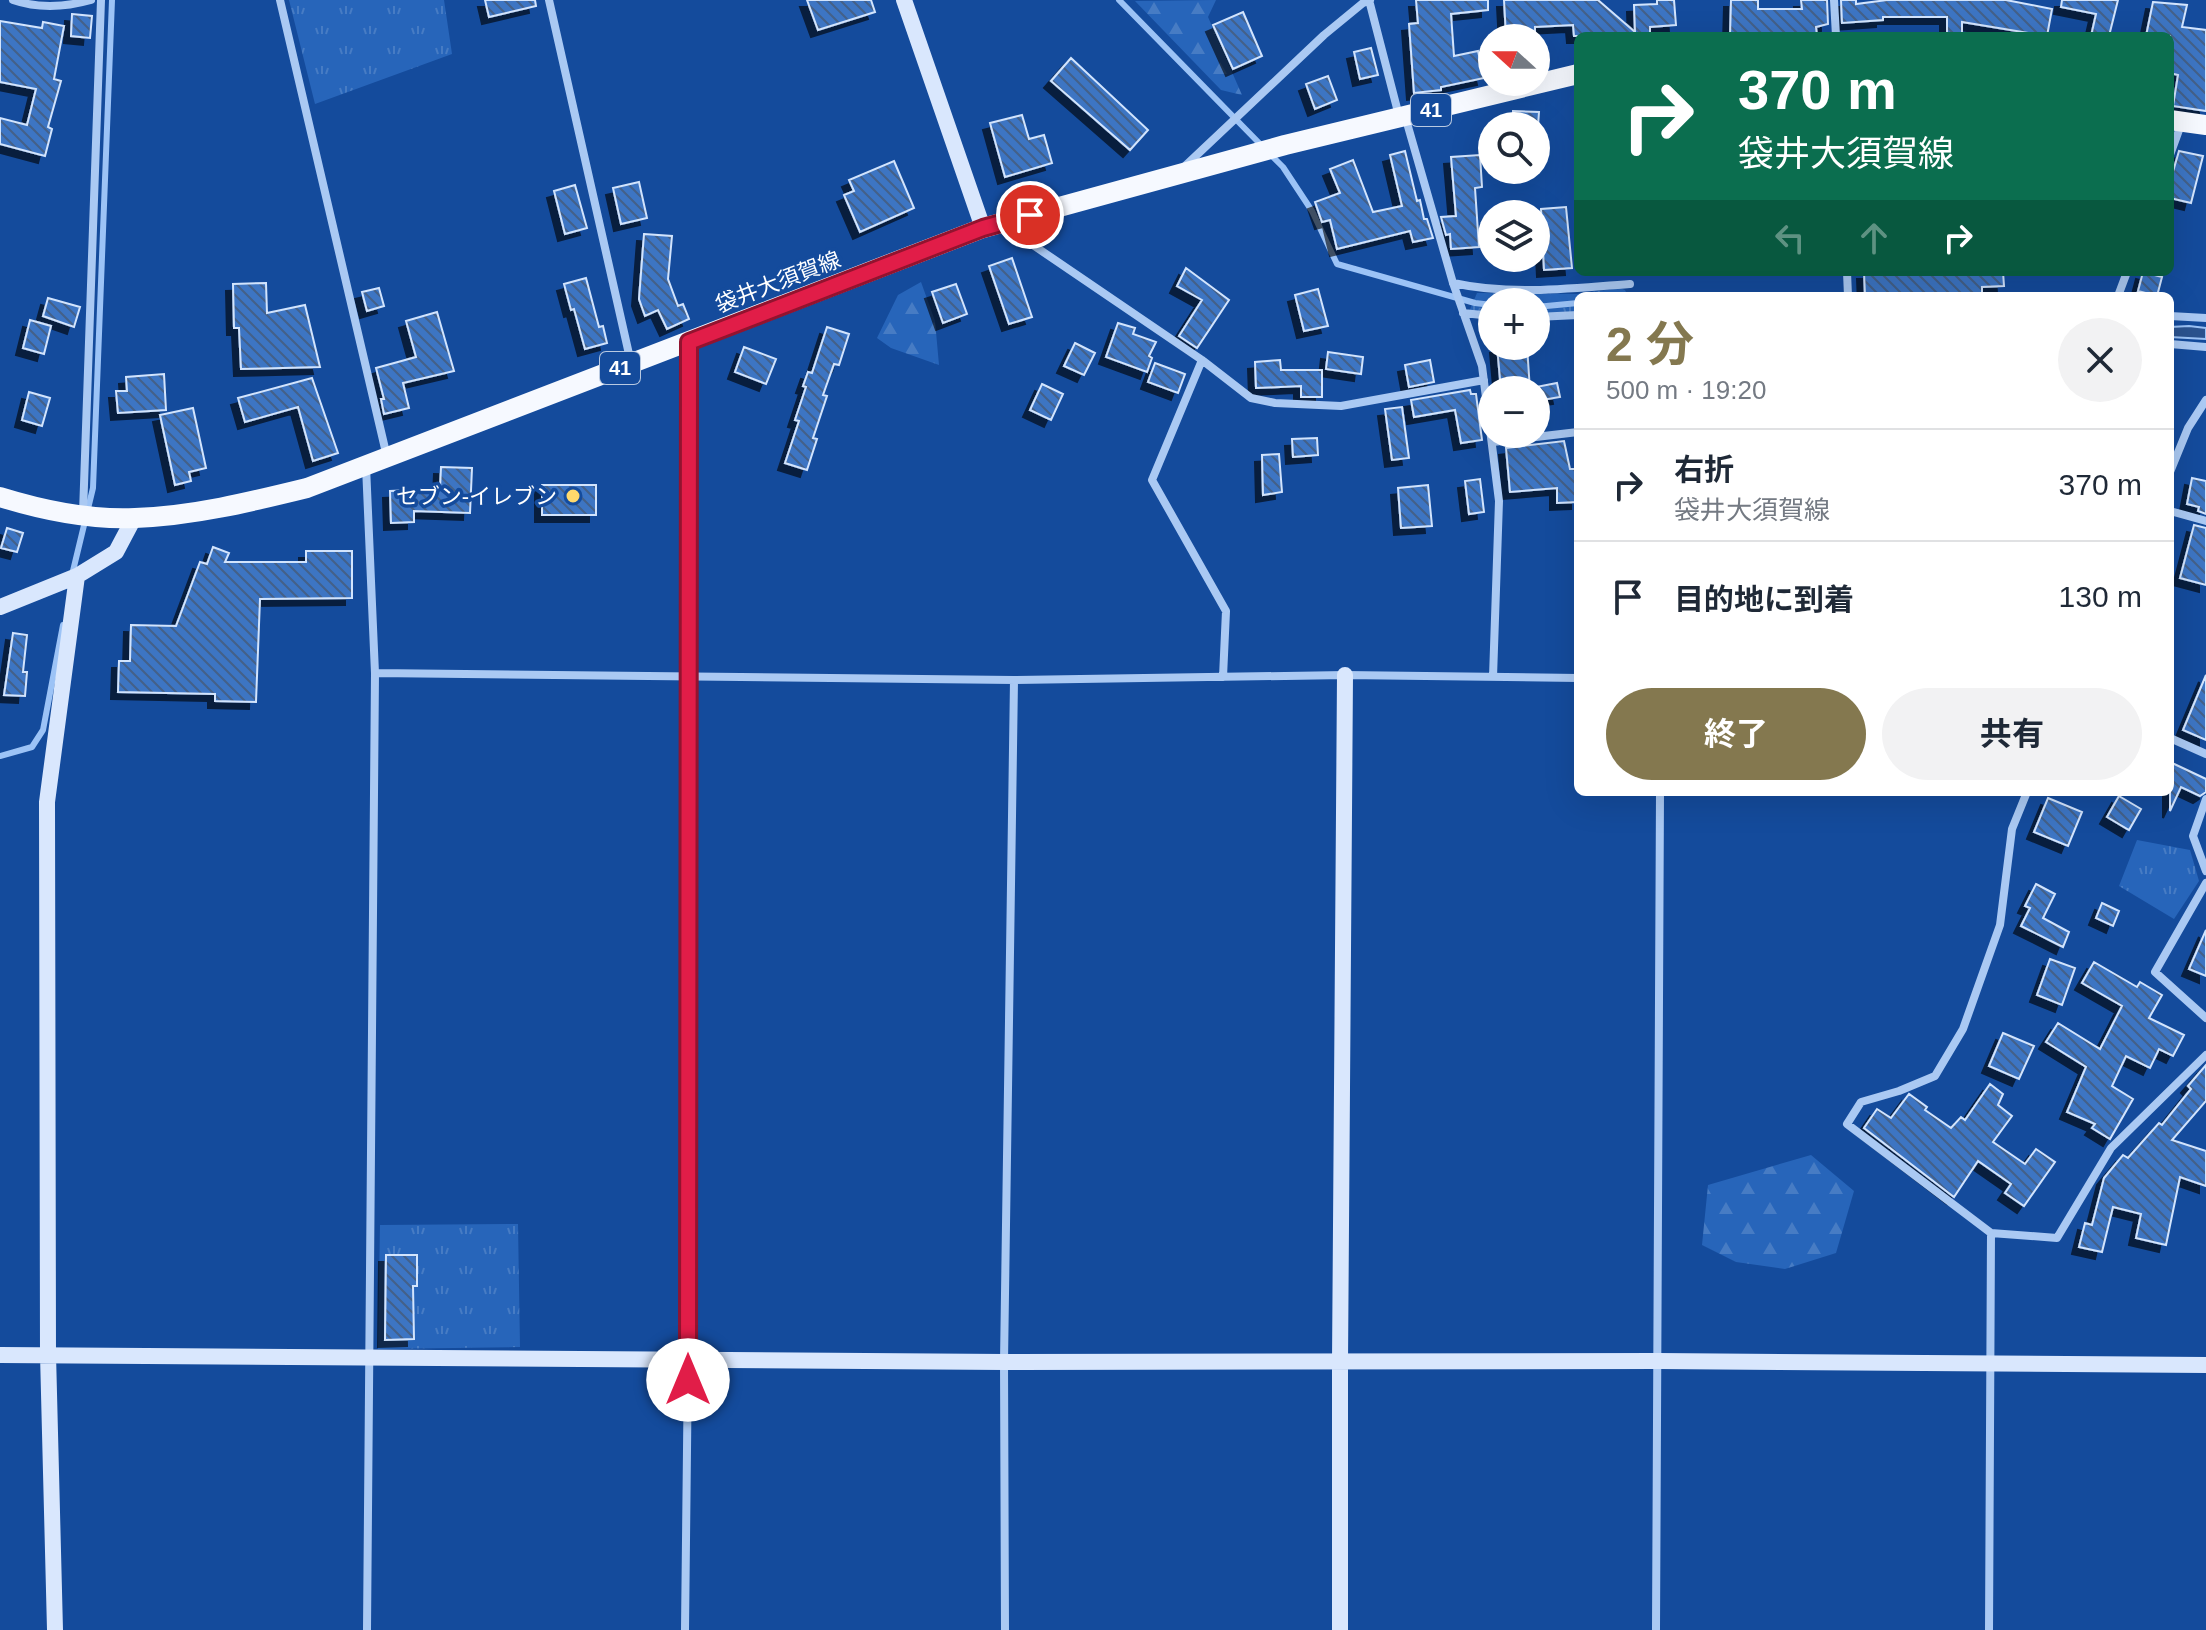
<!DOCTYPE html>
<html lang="ja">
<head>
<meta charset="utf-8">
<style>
	:root { --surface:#fff; --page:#f2f2f3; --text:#1f2937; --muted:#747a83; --line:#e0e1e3; --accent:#84784f }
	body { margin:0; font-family:Helvetica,"Noto Sans JP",sans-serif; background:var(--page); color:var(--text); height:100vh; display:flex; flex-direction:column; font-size:30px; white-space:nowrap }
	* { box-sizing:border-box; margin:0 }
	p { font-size:26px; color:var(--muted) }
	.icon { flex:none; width:44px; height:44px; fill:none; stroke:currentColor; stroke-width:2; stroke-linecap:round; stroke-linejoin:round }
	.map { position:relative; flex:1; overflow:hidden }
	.sheet { position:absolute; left:1574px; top:292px; width:600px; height:504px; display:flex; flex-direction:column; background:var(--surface); border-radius:12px; box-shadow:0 8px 32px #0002 }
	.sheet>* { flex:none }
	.hud { position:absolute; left:1574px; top:32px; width:600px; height:244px; border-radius:12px; box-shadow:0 8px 32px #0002; background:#0b6e4f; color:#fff; overflow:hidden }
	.needle { width:52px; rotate:291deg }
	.fabs { position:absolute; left:1478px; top:24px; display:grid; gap:16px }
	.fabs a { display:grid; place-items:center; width:72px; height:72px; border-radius:50%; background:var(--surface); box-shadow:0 8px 32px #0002; font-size:40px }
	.pin { position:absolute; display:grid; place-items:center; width:68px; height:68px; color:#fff; margin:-34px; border:4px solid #fff; border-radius:50%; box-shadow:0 2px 8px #0007 }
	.me { position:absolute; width:88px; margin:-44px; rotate:0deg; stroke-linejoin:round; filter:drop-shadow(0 0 6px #0008) }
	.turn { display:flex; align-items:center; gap:28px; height:168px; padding:0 32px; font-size:36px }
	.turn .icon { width:104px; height:104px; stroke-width:2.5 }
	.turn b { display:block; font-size:56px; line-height:68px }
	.lanes { display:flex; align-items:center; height:76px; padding:0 32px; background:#0003; justify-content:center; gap:40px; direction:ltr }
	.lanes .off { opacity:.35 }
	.round { display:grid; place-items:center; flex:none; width:84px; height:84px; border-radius:42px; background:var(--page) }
	.overview { display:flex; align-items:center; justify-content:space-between; height:136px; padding:0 32px }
	h1 { font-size:48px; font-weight:700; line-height:60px; color:var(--accent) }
	.cta { display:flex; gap:16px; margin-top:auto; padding:16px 32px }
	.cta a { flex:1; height:92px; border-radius:48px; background:var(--accent); color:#fff; font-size:32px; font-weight:700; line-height:92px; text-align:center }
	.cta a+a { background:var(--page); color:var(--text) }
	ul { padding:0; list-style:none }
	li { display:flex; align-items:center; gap:24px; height:112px; padding:0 32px; border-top:2px solid var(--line) }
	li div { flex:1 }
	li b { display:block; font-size:30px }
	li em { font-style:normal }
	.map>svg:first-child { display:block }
</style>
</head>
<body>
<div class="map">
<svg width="2206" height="1630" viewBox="0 0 2206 1630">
	<defs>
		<pattern id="grass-tufts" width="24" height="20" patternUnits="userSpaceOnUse" patternTransform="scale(2)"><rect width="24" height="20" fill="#2765ba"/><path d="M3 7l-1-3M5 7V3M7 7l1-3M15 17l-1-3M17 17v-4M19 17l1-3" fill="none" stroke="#477cc4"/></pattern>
		<pattern id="forest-firs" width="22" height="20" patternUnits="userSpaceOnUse" patternTransform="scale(2)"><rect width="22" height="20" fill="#2765ba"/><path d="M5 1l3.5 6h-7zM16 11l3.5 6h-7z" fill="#477cc4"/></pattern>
		<pattern id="building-back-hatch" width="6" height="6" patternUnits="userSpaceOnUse" patternTransform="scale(2)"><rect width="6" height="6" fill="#3d75c3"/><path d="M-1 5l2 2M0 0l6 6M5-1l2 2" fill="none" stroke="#446088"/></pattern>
		<filter id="shadow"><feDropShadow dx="-7" dy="7" stdDeviation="0" flood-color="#0009"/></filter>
	</defs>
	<rect width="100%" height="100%" fill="#144b9c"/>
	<path fill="url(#grass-tufts)" d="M289,0H444L452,54L315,104Z
		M1620,288L1625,290L1628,296H1578V314L1536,315V302H1492V315L1468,314L1477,293L1577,294Z
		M2137,840L2190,850L2199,881L2174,919L2119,886Z
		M518,1224L520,1347L378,1349L380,1225Z"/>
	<path fill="url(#forest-firs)" d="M1216,0L1208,17L1242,95L1221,90L1135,1Z
		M921,282L935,321L939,365L891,348L877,338L898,295Z
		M1811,1155L1854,1191L1836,1253L1785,1269L1736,1262L1702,1245L1708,1185Z"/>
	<path fill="#2b538f" stroke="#9cc3f6" stroke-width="2" d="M2189,326L2206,328V339L2170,337V327Z"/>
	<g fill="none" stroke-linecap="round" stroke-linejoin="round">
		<path stroke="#9cc3f6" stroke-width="6" d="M1119,0L1262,146
			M1270,154L1283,167L1312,211L1337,264L1475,303L1492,305
			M1536,307L1578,303
			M72,575L93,488L112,0
			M0,756L32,747L43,730L63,625"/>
	</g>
	<path fill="url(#building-back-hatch)" stroke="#d2e4fd" stroke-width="2" filter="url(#shadow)" d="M485,0H535L536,6L489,17Z
		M807,0H871L875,12L818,30Z
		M1416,0H1488V10L1451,14L1454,56L1478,51L1484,78L1441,87V90L1414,93L1409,24L1418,23Z
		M1504,0H1598L1635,32L1634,5L1657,4V0H1674L1676,25L1650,27V35L1639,36H1574L1573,25L1535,27V34L1506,36Z
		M1731,0H1758V9H1802L1801,0H1827L1828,24L1816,27L1817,36H1730Z
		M1841,0H1856V4L1887,0H2006L2052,9L2047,36L1962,22V36H1947V17H1883V20L1842,23Z
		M2062,0H2118L2109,36H2091L2096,14L2061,7Z
		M2153,2L2187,5L2182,27L2206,30V111L2173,106L2178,75L2170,73V36H2146Z
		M1243,12L1262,56L1233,69L1213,25Z
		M72,14L92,16L90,38L71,36Z
		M0,21L42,28L43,22L64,26L54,79L61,81L48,127L52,129L45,156L0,144V118L27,125L36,89L0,82Z
		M1371,48L1378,75L1360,79L1354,52Z
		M1071,58L1148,130L1130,150L1051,81Z
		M1328,76L1337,100L1315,109L1306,84Z
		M1513,111L1539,112L1538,126H1513Z
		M1022,115L1029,139L1044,135L1052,163L1005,177L990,123Z
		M1405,151L1417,201L1420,200L1424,219H1427L1433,238L1413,242L1410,231L1337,249L1330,220L1322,222L1315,202L1340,193L1330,169L1353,160L1373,212L1402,206L1390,155Z
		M2179,151L2203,156L2191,203L2170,198V182Z
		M1480,155L1482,187L1475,188L1479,247L1451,249L1450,234L1446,235L1441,217L1456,216L1451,157Z
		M894,161L914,208L860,232L844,195L854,191L849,180Z
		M639,182L647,218L621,224L613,188Z
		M575,185L587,228L565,234L554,191Z
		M1566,207L1572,268L1544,270L1541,209Z
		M644,234L672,236L668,279L678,306L683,304L689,319L667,329L658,310L645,316L639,299Z
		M1012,258L1032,317L1009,324L989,266Z
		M1186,268L1229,300L1197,348L1179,336L1202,300L1177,286Z
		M1864,272H2003L2004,286L1982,287V296H1865Z
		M2143,272L2162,277L2157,296L2138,291Z
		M586,278L599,327L603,326L607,343L585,349L574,309L571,310L564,284Z
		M266,283L267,313L305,305L320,367L241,369L239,328H234L233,284Z
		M956,284L967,314L943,323L932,292Z
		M379,288L384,306L367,311L362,292Z
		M1318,289L1328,326L1304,331L1295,295Z
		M48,298L80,307L74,327L43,316Z
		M437,312L454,371L403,383L409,408L384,414L381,399H384L376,368L416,357L406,321Z
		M30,320L51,326L44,354L23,348Z
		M1118,323L1135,328L1133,334L1156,342L1149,356L1152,358L1147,372L1106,357Z
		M827,327L849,334L839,365L834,364L823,395L827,396L813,438L817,439L807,470L785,463L799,421L795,420L806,387L803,386L808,372L812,373Z
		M1075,343L1095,353L1084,375L1064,366Z
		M1497,346H1527L1530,390H1501Z
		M744,347L776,359L766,384L735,372Z
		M1328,352L1363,357L1361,374L1326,369Z
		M1280,360L1281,370H1322V397H1301V386L1256,388L1255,362Z
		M1430,360L1434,382L1409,387L1405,365Z
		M1155,363L1185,374L1178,393L1148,382Z
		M164,374L166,410L118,413L116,391H127L126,377Z
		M312,378L338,453L313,461L298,407L245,422L238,398Z
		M1557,383L1560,397L1536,401V387Z
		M1042,384L1063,394L1051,420L1030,410Z
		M1470,390L1471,394H1476L1482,440L1461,443L1455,410L1414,417L1411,400Z
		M29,392L50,398L42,426L22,420Z
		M1402,407L1409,458L1392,460L1385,409Z
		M193,408L206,468L189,472L191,481L175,485L160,415Z
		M1317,438L1318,455L1293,457L1292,439Z
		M1564,441L1570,469H1578V502L1557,503V488L1510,492L1506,448Z
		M1279,454L1282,492L1263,495L1262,455Z
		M441,467L472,468L470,513L414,511V522L391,523L390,491L440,489Z
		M2192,478L2206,481V514L2198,511L2199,507L2187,504Z
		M1480,479L1484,512L1469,514L1465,481Z
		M542,485H596V515H542Z
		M1428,485L1432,526L1401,528L1398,488Z
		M2194,525L2206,528V585L2180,578Z
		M7,528L23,533L17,552L1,548Z
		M213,547L229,553L225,562H306V551H352V598L260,599L256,702L215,701V694L118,692L119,661H130L131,625L176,626L200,562L207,564Z
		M13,633L27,635L23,672H27L25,696L4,695Z
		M2206,675V740L2183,730Z
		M2170,762L2206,779V792L2200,796L2181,787L2170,811Z
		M2119,796L2141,809L2129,830L2107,817Z
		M2048,798L2082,812L2068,846L2034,832Z
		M2036,884L2055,894L2043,918L2069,932L2063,947L2021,926L2030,908L2025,906Z
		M2102,903L2119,911L2113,926L2096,918Z
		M2206,930V976L2189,969Z
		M2050,959L2075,968L2062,1005L2037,995Z
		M2094,962L2137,987L2140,982L2162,995L2149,1018L2184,1035L2173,1056L2159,1049L2150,1068L2126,1056L2112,1086L2133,1099L2110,1139L2092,1128L2095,1124L2067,1112L2086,1067L2046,1042L2058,1023L2100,1049L2122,1006L2082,983Z
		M2003,1033L2034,1046L2019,1079L1989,1066Z
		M2206,1065V1101L2172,1140L2206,1151V1186L2180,1177L2166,1245L2136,1238L2141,1214L2113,1207L2102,1252L2079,1247L2085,1223L2092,1225L2104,1178L2123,1155L2128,1158L2159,1123L2162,1125L2191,1089L2188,1086Z
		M1990,1084L2003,1094L1998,1105L2012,1116L1993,1142L2025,1164L2036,1149L2055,1162L2024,1206L2005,1193L2011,1184L1978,1161L1954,1197L1864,1128L1877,1109L1891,1118L1909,1094L1927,1107L1925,1110L1951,1128L1961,1117L1965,1120Z
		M386,1255H417V1286H413L414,1339L385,1340Z"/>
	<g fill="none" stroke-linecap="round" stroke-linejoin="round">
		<path stroke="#aac9f3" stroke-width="8" d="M13,0C39,9 66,7 91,0
			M280,0L387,457
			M549,0L631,363
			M1369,0L1399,116
			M1834,0L1836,36
			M1405,116L1453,283L1482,366L1499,501L1493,677
			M2170,155L2182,122
			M1183,168L1324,35L1363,3L1370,0
			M1005,226L1202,360L1251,398L1275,403L1341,406L1484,380
			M1847,272L1848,296
			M1453,283C1512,296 1570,288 1630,284
			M2118,296L2127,272
			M1463,313L1492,316
			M2170,316L2206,318
			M1536,317L1578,315
			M2170,344L2206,347
			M1202,360L1152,480L1226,611L1223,677
			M1493,442L1578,432
			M366,466L375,673L367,1630
			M2170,472L2188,428L2206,400
			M2170,511L2206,521
			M83,513L101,0
			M375,673L1014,680L1345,675L1578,678
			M2170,738L2206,754
			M2206,799L2193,836L2206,871
			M2206,883L2155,972L2206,1018
			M1991,1233L1847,1124L1861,1102L1899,1091L1935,1076L1963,1029L2000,925L2012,829L2027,792
			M685,1630L688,1360L689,343
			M1005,1630L1004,1362L1014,680
			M1656,1630L1660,792
			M1989,1630L1991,1233L2057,1238L2111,1148L2206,1055"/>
		<path stroke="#d9e7fd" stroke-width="16" d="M904,0L983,228
			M0,607L77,576L116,552L134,518
			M0,1355L1004,1362L1658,1361L2206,1365
			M55,1630L48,1354L47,802L77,576
			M1340,1630V1363L1345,675"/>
		<path stroke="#f6f9ff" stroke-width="20" d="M2170,120L2206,125
			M0,497C42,510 91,520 135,518C193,516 250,502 307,488L983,228L1285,145L1578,74"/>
	</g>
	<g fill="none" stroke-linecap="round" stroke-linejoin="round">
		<g stroke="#92132f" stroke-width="20">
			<path id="route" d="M688,1380L689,342L983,228L1030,215"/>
		</g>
		<use href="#route" stroke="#e11d48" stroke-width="14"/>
	</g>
	<circle fill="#ffd96c" stroke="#144b9c" stroke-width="3" cx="573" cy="496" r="8"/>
	<g text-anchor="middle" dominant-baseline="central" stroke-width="7" stroke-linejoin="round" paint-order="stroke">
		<g fill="#144b9c" stroke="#b8c9e1" stroke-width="2">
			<rect x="1411" y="94" width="40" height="32" rx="6"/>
			<rect x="600" y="352" width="40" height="32" rx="6"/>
		</g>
		<g font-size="20" font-weight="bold" fill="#fff">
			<text x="1431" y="110">41</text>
			<text x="620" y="368">41</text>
		</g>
		<g font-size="22" fill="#fff" stroke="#144b9c">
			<text transform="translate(778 282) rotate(-21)">袋井大須賀線</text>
		</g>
		<g font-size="22" fill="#fff" stroke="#144b9c" text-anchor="end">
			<text x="557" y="496">セブン-イレブン</text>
		</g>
	</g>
</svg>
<div class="fabs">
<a><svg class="needle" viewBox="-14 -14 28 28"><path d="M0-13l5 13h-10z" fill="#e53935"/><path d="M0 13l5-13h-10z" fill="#747a83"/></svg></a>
<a><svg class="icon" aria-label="search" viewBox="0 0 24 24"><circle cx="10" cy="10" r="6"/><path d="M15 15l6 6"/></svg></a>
<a><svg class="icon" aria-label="layers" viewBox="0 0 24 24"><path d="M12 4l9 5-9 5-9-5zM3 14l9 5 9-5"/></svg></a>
<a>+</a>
<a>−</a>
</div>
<div class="pin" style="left:1030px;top:215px;background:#d93025"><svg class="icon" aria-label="arrive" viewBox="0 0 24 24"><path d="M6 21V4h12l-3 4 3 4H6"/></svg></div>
<svg class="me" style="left:688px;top:1380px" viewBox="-20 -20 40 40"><circle r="19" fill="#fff"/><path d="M0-13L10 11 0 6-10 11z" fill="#e11d48"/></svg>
<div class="hud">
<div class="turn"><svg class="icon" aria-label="right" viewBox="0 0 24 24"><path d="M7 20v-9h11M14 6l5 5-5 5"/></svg><div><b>370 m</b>袋井大須賀線</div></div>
<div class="lanes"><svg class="icon off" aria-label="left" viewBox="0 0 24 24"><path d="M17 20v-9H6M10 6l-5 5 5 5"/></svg><svg class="icon off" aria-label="ahead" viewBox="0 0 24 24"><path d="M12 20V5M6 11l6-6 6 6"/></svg><svg class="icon" aria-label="right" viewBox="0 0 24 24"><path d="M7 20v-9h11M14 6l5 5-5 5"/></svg></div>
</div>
<section class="sheet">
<div class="overview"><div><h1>2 分</h1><p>500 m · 19:20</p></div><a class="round"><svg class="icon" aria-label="close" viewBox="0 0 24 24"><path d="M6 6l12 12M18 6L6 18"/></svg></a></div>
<ul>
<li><svg class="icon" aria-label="right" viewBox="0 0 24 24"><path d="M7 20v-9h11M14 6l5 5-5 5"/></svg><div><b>右折</b><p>袋井大須賀線</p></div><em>370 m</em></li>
<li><svg class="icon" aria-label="arrive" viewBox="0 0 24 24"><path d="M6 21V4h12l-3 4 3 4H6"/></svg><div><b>目的地に到着</b></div><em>130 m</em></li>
</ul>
<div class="cta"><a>終了</a><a>共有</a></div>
</section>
</div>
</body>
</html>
